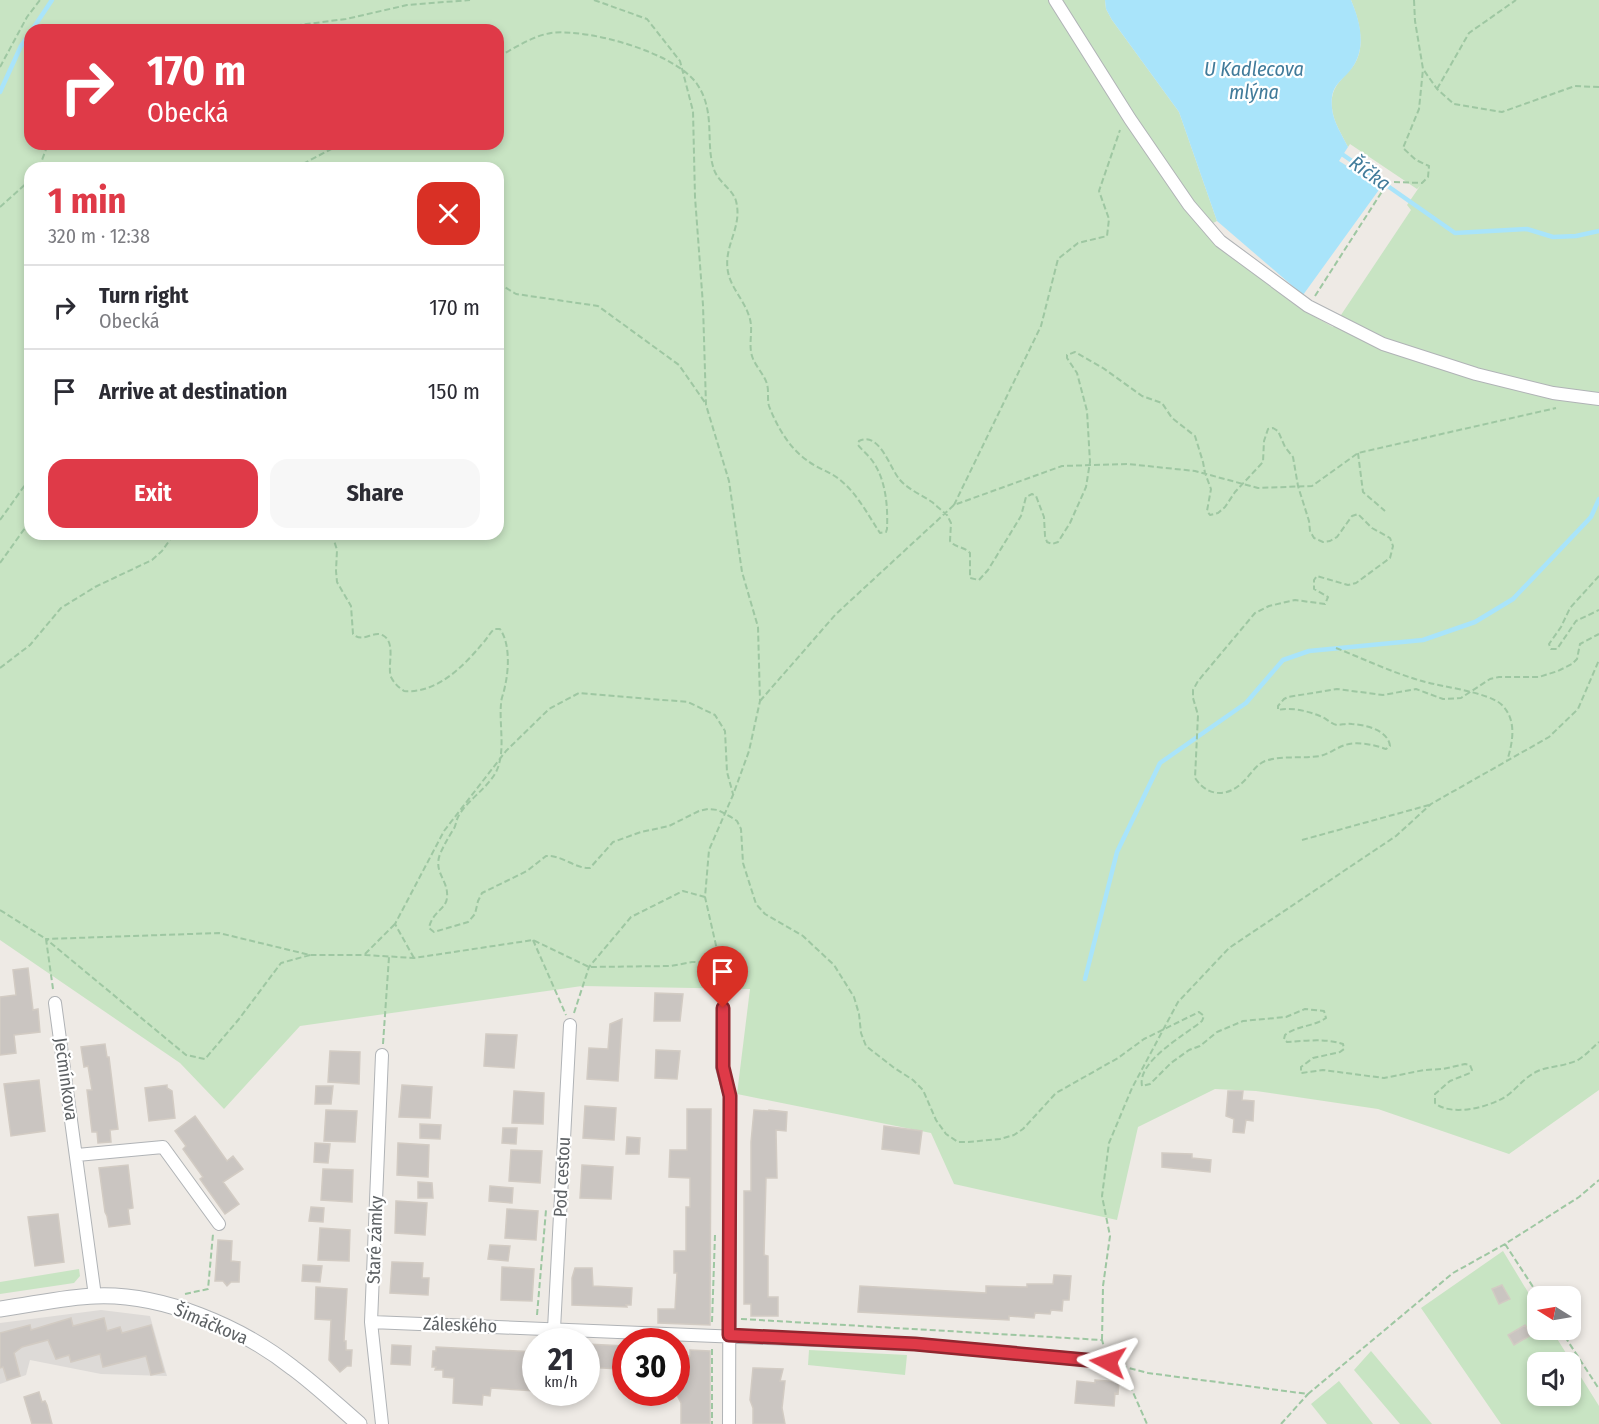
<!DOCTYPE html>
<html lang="en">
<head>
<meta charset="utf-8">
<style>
	:root { --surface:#fff; --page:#f7f7f7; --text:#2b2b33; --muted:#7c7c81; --line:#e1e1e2; --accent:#df3a48 }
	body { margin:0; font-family:"Fira Sans Condensed",sans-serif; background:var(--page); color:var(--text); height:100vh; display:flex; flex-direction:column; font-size:22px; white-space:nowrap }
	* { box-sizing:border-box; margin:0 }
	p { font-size:20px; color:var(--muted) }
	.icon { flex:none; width:33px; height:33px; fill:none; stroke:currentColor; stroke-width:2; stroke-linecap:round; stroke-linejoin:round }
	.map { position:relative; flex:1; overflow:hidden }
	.side { position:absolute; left:24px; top:162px; width:480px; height:378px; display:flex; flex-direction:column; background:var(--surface); border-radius:18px; box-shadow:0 3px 9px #0003 }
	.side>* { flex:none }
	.banner { position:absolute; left:24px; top:24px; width:480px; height:126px; border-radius:18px; box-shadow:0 3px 9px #0003; background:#df3a48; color:#fff; overflow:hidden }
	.needle { width:39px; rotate:281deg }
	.controls { position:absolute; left:1527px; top:1286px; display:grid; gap:12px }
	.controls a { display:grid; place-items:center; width:54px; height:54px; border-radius:12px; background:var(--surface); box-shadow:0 3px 9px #0003; font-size:30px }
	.speed { position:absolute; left:522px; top:1328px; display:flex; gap:12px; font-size:30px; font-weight:700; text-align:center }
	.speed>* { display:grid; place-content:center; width:78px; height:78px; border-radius:50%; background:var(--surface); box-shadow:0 3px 9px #0003; line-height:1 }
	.speed small { font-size:15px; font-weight:400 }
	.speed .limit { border:9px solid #d22; background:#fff; color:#111 }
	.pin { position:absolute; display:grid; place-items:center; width:51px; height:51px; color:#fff; margin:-62px -26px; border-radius:50% 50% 50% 0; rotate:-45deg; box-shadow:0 0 6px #0007 }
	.pin .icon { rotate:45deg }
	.me { position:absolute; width:66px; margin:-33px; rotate:275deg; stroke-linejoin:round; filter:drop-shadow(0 0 4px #0008) }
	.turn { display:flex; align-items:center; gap:21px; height:126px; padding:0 24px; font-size:27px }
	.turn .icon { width:78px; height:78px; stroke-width:2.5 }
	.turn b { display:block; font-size:42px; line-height:51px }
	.round { display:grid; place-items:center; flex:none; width:63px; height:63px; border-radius:18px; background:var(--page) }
	.head { display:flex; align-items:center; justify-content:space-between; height:102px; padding:0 24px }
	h1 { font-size:36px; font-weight:700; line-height:45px; color:var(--accent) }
	.primary-button { display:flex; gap:12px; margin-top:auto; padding:12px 24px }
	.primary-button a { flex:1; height:69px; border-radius:18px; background:var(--accent); color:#fff; font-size:24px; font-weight:700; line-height:69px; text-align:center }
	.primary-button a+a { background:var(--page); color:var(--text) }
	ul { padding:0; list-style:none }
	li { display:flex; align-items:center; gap:18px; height:84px; padding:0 24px; border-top:2px solid var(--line) }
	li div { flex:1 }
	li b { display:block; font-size:22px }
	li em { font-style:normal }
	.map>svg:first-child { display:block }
</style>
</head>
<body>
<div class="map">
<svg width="1599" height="1424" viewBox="0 0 1599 1424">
	<rect width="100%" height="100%" fill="#eeeae5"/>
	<path fill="#dddad7" d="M101,1310L150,1316L167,1376L101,1374L30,1360L26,1375L0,1384V1323Z"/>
	<path fill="#c8e4c3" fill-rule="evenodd" d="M0,0H1050L1087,63L1183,208L1218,246L1299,308L1333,327L1411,210L1407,205L1420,186L1417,189L1350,144L1348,147C1342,135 1333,121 1332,108C1330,90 1338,83 1349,71C1368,52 1360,22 1351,0H1599V1090L1509,1154L1378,1109L1256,1091L1215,1089L1138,1127L1117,1220L954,1184L931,1133L737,1094L750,989L582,986L300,1026L224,1109L180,1063L0,940ZM30,30H498V144H30ZM30,168H498V534H30Z
		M1060,0H1105L1106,9L1112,20L1179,112L1217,221L1211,224C1154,154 1108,76 1060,0Z
		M1503,1251L1537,1307L1538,1329H1551L1599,1406V1424H1501L1421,1308ZM1538,1362H1570V1395H1538Z
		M79,1269L80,1276L74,1283L0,1294V1282Z
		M809,1350L907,1355L905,1375L808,1365Z
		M1371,1351L1432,1424H1400L1354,1370Z
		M1339,1381L1373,1424H1327L1311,1404Z"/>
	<path fill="#a9e4fa" d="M1105,0H1351C1360,21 1367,47 1352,68C1341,83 1330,84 1332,108C1333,121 1342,135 1348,147L1339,161L1381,187L1303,295L1217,221L1179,112L1112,20L1106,9Z"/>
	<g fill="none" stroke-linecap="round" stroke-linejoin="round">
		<path stroke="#a9e4fa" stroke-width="4.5" d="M32,30L52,0
			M0,92L21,46L30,33
			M1339,152L1455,233L1527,229L1553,237L1576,236L1599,231
			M1085,979L1117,852L1160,763L1246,703L1283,660L1309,651L1423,640L1475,622L1513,599L1591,517L1599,499"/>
	</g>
	<path fill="#cac5c1" stroke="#d2cbc3" stroke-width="1.5" d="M28,968L33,1010L38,1009L40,1032L14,1035L16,1053L0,1055V997L16,995L13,970Z
		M655,993L683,994L680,1021H654Z
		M622,1019L618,1081L587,1079L589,1048L608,1049L610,1024Z
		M486,1034L517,1035L514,1068L484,1066Z
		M105,1044L107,1057H109L118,1129L110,1130L111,1142L98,1143L97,1132H92L87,1090H92L88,1066L84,1067L81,1047Z
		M656,1050L680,1051L677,1079L655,1078Z
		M330,1051L360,1052L359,1084L328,1082Z
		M39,1080L45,1131L11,1136L4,1084Z
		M167,1085V1088L172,1091L175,1118L149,1121L145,1088Z
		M402,1085L432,1087L430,1118L399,1117Z
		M316,1086H333L331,1104H315Z
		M514,1091L544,1093L543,1124L512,1123Z
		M1228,1091H1243L1242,1100L1254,1101L1253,1121L1246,1120L1244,1133L1233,1132L1234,1119L1226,1116Z
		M585,1106L616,1108L614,1140L583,1138Z
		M687,1109H711L710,1325L658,1323V1309H675L677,1273H674V1251H686V1207H690V1178L669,1177L670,1150H687Z
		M326,1110L357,1111L355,1142L324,1141Z
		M754,1110L769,1111V1110L787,1112L786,1131L776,1130L777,1178H766L764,1255L768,1256V1297H778V1316H751V1304H744V1191H751V1142Z
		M195,1116L227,1161L233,1156L243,1169L223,1182L239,1204L225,1214L200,1179L203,1177L183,1149L186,1146L175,1131Z
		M420,1124L441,1125L440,1139L420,1138Z
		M884,1126L922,1131L919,1154L882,1149Z
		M503,1128H517L516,1144L502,1143Z
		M627,1137L640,1138L639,1154H626Z
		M315,1143L330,1144L328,1163L314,1162Z
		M398,1143L429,1145L428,1177L397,1175Z
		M511,1150L542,1151L540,1183L509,1181Z
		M1162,1153L1192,1154V1158L1211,1160L1210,1172L1162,1167Z
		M128,1165L133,1208L128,1209L130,1224L109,1227L107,1216L105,1212L99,1168Z
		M582,1165L613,1167L611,1199L580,1198Z
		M323,1169L353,1170L352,1202L321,1200Z
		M418,1182L432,1183L433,1198H418Z
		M490,1186L513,1188L512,1203L489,1201Z
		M396,1201L427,1203L425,1235L395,1233Z
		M311,1207L324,1208L323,1222L309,1221Z
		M507,1209L538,1211L536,1240L505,1238Z
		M58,1214L64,1262L35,1266L28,1217Z
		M320,1228L350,1230L349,1261L318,1260Z
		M218,1240L232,1241L231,1261L240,1262L239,1282H231L227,1286L223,1281H215Z
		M490,1245L510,1246L508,1261L488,1259Z
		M392,1262L423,1263L422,1278H429L428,1295L390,1293Z
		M303,1265L322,1266L320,1282L302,1281Z
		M502,1267L534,1269L532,1301L501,1300Z
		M575,1268H592L593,1286L632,1288L631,1305H626L627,1307L572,1305V1278Z
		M1054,1275L1071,1276L1069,1300H1063L1062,1311L1051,1310L1050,1314L1035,1313L1034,1318L1009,1316V1320L858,1312L860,1286L986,1293V1286L1027,1287V1284H1053Z
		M1502,1285L1510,1299L1499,1304L1492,1289Z
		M316,1287L347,1289L344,1341H346V1350H352L351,1366H347L340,1372L329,1360L331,1320L315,1319Z
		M71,1318L73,1326L104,1318L107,1331L120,1327L122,1333L151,1325L164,1372L151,1375L146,1356L103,1367L100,1354L71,1362L69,1355L56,1359L48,1340L22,1347L14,1353L20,1376L7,1380L3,1367L0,1368V1333L30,1325L31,1330Z
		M1525,1325L1531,1335L1514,1345L1508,1335Z
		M586,1344L626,1346V1363H619V1369L586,1367Z
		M392,1345L411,1346L410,1365L391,1364Z
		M436,1347L536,1352V1391L491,1388L490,1396L483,1395L482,1405L453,1403L454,1378L443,1377V1370H435L436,1367H432L433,1351H436Z
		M690,1350L710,1351V1424H681V1403L676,1393V1375H682L684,1355L690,1356Z
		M753,1368L783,1369L780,1381H785L782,1408L785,1424H753V1408L750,1400Z
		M1095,1380L1119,1382L1118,1394L1115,1393L1114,1406L1075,1403L1077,1381L1095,1383Z
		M39,1392L42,1402L45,1401L47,1405L52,1424H32L24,1397Z"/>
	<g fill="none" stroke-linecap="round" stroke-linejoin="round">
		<g stroke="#b0b3b6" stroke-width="14">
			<path id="minor" d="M1055,0L1130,119L1189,205L1220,241L1308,306L1383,344L1476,374L1553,393L1599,399
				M55,1003L95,1296
				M723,1008L722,1067L730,1096L729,1424
				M77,1155L163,1147L219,1224
				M371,1322L915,1344L1108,1362
				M554,1329L570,1025
				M382,1424L371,1322L382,1055"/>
		</g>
		<g stroke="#b0b3b6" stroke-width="17">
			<path id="tertiary" d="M0,1309C31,1305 64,1297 95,1296C162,1293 241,1327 293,1368C316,1385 337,1405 359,1424"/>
		</g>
		<path stroke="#9ec7a2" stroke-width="2" stroke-dasharray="6 3" stroke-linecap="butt" d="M594,0L647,19L680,61L693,111L695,197L703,305L706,405L729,481L742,572L758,627L760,701L749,751L733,795L709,850L705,897L720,963L722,994
			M1414,0L1415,21L1423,69L1437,89L1454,104L1502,112L1575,86L1599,87
			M260,30L346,19L407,5L470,0
			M498,57C515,48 532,36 551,33C588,28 676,53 697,84C717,113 704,146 715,172C720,183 733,190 736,201C743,228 723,245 728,272C731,288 744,300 749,316C754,329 748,343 752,356C755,366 764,374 767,384C769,391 767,399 769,406C777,427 790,449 808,461C817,468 830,472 839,479C857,493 868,515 880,533L886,532L887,529C888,506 886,478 871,459C867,454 862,450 858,445L859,441C880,431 890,469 900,480C909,490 922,495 932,502C937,506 942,511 947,515L951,523L950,541C955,548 964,546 970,553V578L979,580L988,570L1021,516L1026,497L1032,494L1036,496L1044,517L1045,536L1047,542L1052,544L1058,542L1070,523L1086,487L1090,462L1087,411L1077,373L1067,358V355L1075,352L1103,368L1142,396L1162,403L1172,418L1195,436L1203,462L1205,473L1211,489L1207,511L1210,515L1218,513L1225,507L1235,492L1263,462L1264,441L1268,429L1273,428L1278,431L1285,447L1293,457L1298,486L1309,521L1310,531L1314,538L1323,542L1330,541L1337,537L1352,516L1358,514L1372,528L1390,538L1393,546L1390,558L1356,583L1348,585L1317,576L1314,580V589L1328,597L1325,604L1295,600L1269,606L1255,613L1198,681L1193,690V698L1198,715L1195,778C1207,796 1226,798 1242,783C1250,776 1254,766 1265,761C1283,755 1301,759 1320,756C1329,754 1336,748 1345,745C1357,741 1375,745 1386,749L1390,746C1388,730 1366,725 1352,724C1347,723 1342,725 1337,725C1331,724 1326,718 1320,716C1307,711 1292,707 1278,710V706L1284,699L1288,697L1337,689L1383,695L1416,689L1443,699L1461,698L1490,679L1499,677H1539L1558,671L1572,664L1577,659L1580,644L1599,634
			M0,67L27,17L40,0
			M1437,89L1469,33L1516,0
			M39,168L48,144
			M295,168L341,144
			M1394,182L1422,183L1428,177L1429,166L1416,160L1403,148L1419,109L1423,69
			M0,207L30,180
			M498,283L516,294L598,306L679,365L706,404
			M1315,296L1383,190
			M1358,453L1363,492L1385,511
			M954,505L1041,326L1058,259L1078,243L1107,236L1109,219L1099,191L1120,130
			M0,520L30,478
			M332,534L337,550L336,571L337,582L351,606L353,634C363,644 374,629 384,636C396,644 387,666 391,677C394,683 398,687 404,691C436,694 463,667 482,644C487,639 489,634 494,629H500C510,643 509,669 505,686C504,693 501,698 501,704C499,725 506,752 496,772C486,790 467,800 458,817C456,821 456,826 453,830C448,838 444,845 440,854C433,873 449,880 447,898C446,909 432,912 429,928L434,932L468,922L475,914L478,901L482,893L527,871L546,856C563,855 575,869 590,868L613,842L641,832L669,826L699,811L708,809L718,810L731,817L737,821L741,829L743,863L756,904L765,914L803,936L834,965L854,997L859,1014L861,1033L866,1046L893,1067L913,1080L923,1090L936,1120L946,1134L958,1142H968L1000,1139L1014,1135L1023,1129L1056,1093L1118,1058L1144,1039L1199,1012L1204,1016L1202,1021C1185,1035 1137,1061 1142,1086L1150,1084L1171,1063L1189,1050L1200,1046L1217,1032L1243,1021L1286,1017L1305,1009L1324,1011L1326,1018C1313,1027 1298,1025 1285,1035L1284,1039L1287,1042C1305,1041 1325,1038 1343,1044L1344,1049L1340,1052L1313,1058L1301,1067V1073L1323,1070L1384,1078L1424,1070L1443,1069L1465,1064L1470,1065L1472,1070L1470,1073L1450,1081L1435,1094V1103C1451,1117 1489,1107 1505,1097C1517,1089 1524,1077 1538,1071C1550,1066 1566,1066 1578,1060C1586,1055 1592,1048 1599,1042
			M0,563L30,521
			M1599,576L1570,608L1561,627L1549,644L1551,649H1557L1576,621L1599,610
			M1336,648C1364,659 1393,673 1422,681C1441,687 1489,692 1502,705C1517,720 1513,742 1507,761
			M0,668L30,645L61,608L95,587L152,560L162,551L174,534
			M760,701L836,614L954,505L1062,466L1128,464L1195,471L1258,488L1312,486L1358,453L1556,408
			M1302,840L1429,805
			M0,910L46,939L53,989
			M533,940L566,1015
			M365,954L395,924
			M310,955L281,963L239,1019L205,1059L186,1055L46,939L219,933L310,955H365L414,958L533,940L589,967L671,966L692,962L720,963
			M414,958L395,924L444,831L506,751L549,709L579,693L688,702L715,715L725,731L727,772L733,794
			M574,1013L589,967L631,917L683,891L705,897
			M383,1044L389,957
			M1505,1244L1539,1296
			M185,1294L208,1289L213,1234
			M537,1315L546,1210
			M741,1319L1102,1340L1104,1347
			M712,1322L715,1235
			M1560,1329L1599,1389
			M1102,1340L1103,1286L1110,1236L1102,1196L1109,1143L1132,1088L1178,1002L1229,948L1396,836L1431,804L1549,737L1578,709L1599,660
			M712,1349V1424
			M1121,1366L1148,1373L1308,1394L1453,1273L1505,1244L1579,1197L1599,1180
			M1118,1372L1128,1381L1147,1424
			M1281,1424L1308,1394"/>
		<use href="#minor" stroke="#fff" stroke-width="12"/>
		<use href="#tertiary" stroke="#fff" stroke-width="15"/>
	</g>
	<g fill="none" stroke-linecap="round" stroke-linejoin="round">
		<g stroke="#91262f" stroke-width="15">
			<path id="route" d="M723,1008V1067L730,1096L729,1335L915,1344L1108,1362"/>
		</g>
		<use href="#route" stroke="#df3a48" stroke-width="10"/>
	</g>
	<g text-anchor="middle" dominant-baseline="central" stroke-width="4.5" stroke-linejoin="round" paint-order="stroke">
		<g font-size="18" fill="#5d6164" stroke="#fff">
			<text transform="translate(66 1079) rotate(82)">Ječmínkova</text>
			<text transform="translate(562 1177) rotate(-87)">Pod cestou</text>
			<text transform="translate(375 1240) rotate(-88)">Staré zámky</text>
			<text transform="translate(211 1324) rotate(23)">Šimáčkova</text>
			<text transform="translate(460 1325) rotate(2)">Záleského</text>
		</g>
		<g font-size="20" font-style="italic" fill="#417b9a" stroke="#fff">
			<text x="1254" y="69">U Kadlecova<tspan x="1254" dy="23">mlýna</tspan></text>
			<text transform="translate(1370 173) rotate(35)">Říčka</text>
		</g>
	</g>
</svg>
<div class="controls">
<a><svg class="needle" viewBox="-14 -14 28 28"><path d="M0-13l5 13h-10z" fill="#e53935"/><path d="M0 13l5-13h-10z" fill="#7c7c81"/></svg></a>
<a><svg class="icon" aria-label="sound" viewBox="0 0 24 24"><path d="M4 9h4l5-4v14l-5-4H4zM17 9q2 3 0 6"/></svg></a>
</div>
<div class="speed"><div>21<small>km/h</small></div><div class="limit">30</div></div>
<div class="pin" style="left:723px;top:1008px;background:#d93025"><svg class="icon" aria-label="arrive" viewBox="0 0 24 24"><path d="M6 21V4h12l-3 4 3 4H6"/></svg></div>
<svg class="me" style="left:1108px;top:1362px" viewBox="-20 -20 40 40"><path d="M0-17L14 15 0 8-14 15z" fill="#df3a48" stroke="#fff" stroke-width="4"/></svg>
<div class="banner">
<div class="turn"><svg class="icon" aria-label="right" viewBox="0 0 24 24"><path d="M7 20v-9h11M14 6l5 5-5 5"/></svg><div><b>170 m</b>Obecká</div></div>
</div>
<section class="side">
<div class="head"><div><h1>1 min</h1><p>320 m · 12:38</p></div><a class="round" style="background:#d93025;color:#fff"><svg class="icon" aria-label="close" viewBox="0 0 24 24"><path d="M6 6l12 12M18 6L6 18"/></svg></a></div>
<ul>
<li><svg class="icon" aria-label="right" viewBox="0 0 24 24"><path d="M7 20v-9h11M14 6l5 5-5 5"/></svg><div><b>Turn right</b><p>Obecká</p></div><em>170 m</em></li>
<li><svg class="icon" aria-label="arrive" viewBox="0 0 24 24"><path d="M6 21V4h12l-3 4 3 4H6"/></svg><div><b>Arrive at destination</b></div><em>150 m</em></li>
</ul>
<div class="primary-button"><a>Exit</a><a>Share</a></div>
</section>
</div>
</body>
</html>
